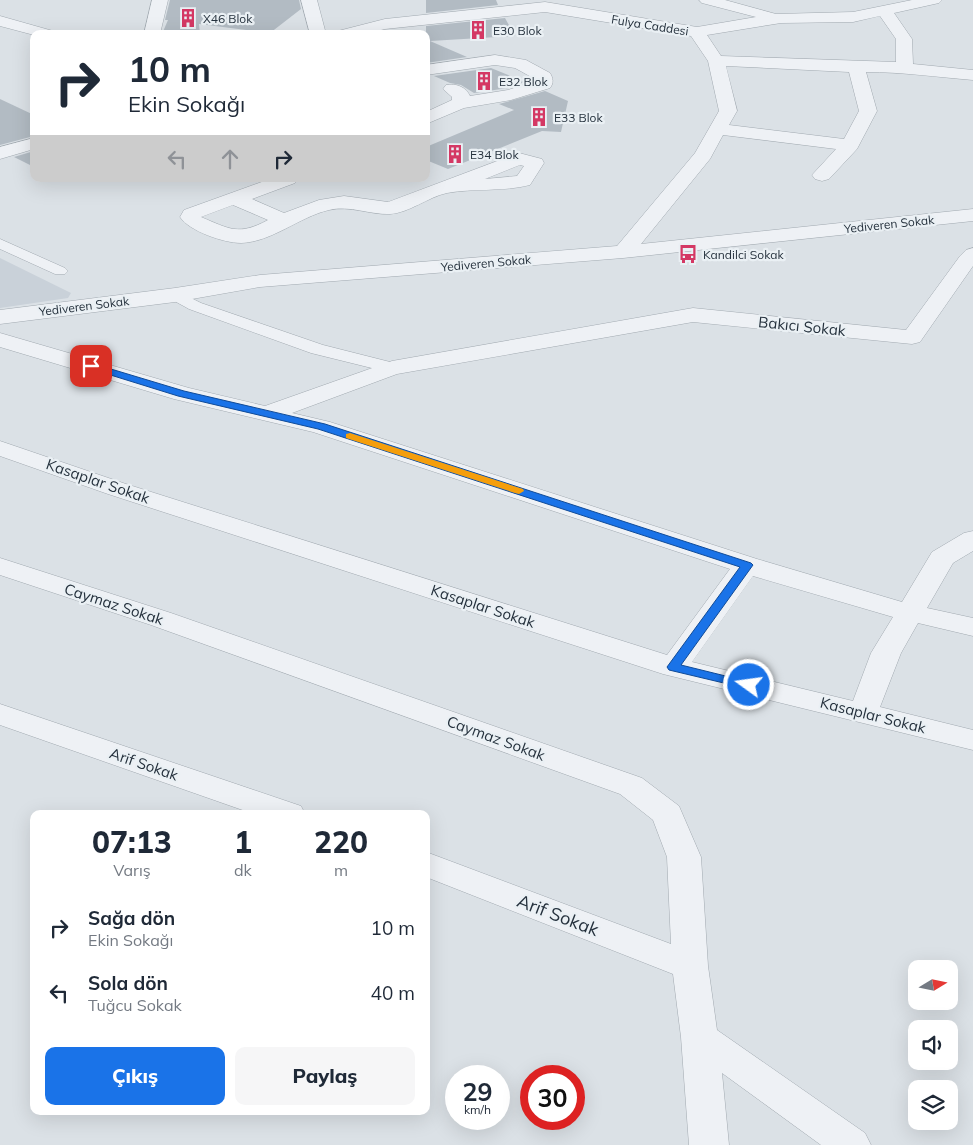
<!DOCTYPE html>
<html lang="tr">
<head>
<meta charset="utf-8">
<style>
	:root { --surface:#fff; --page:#f6f6f7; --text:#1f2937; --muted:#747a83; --accent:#1a73e8 }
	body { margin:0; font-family:Mulish,sans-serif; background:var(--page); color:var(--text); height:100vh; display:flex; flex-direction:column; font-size:19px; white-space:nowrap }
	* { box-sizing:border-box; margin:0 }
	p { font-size:16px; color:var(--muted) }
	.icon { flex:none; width:28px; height:28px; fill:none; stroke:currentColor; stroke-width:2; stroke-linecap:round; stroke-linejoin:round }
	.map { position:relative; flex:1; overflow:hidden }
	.details { position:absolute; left:30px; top:810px; width:400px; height:305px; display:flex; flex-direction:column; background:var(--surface); border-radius:10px; box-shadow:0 5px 20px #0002 }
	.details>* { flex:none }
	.guide { position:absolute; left:30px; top:30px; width:400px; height:152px; border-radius:10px; box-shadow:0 5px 20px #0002; background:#fff; color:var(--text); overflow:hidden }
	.needle { width:32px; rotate:80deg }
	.tools { position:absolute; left:908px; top:960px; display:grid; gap:10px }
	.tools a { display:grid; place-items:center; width:50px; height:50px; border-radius:10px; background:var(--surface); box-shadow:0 5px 20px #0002; font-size:25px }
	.speed { position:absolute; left:445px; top:1065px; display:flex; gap:10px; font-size:25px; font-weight:700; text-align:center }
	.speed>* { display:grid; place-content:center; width:65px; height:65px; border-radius:50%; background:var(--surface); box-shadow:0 5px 20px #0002; line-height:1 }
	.speed small { font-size:12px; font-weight:400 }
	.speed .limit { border:8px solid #d22; background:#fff; color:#111 }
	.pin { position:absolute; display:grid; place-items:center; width:42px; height:42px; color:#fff; margin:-21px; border-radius:10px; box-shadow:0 2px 8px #0006 }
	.me { position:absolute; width:55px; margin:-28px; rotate:284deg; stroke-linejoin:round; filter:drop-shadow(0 0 4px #0008) }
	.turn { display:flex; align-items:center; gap:18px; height:105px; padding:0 15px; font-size:22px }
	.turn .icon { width:65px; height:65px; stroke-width:2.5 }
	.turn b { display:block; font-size:35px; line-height:42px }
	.lanes { display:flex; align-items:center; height:48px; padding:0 15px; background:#0003; justify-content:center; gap:25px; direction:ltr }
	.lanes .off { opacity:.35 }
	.eta { display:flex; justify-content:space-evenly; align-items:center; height:85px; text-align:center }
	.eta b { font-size:30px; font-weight:800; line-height:35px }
	.cta { display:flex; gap:10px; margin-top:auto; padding:10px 15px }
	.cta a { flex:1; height:58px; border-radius:10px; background:var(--accent); color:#fff; font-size:20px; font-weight:800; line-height:58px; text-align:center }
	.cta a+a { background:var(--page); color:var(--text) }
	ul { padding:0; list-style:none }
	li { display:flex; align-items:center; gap:15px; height:65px; padding:0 15px }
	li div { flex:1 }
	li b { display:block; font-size:19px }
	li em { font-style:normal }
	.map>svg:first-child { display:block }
</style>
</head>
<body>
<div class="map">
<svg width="973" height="1145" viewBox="0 0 973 1145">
	<rect width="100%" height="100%" fill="#dbe1e6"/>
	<path fill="#c9d1d9" d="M0,258L71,293L68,298L0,308Z"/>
	<path fill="#b2bbc3" d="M170,0H299L301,9L270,33L199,24L200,34H162L168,20H165Z
		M426,0H496L498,5L426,13Z
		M505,18L515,36L430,41L467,57L426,63V26Z
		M491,68L525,82L508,88L474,93L461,85L450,83L434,76Z
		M545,91L568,101L561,132L542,131L448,169L426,160V147L514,110L499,104Z
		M0,99L34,115V136L0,145Z
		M34,151V167L14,157Z"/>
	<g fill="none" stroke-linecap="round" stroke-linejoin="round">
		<g stroke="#a1a9b0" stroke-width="1">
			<path id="service" d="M0,239L65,268L68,271L65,274H55L0,249Z
				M175,290L201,303L323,345L398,364L400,368L398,372L392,373L311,353L189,309L169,298L167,295L169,292Z"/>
		</g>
		<g stroke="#a1a9b0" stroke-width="1">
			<path id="minor" d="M152,0H168L160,34H144Z
				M301,0H317L326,34H310Z
				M699,0H725L776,14L853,12L912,0H942L939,3L894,13L912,39L913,64L973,70V80C937,77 902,72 866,72L877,111L857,149L829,179L822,181L815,179L812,175L836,149L723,135L710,159L641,244L973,209V221L623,258L260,287L175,302L0,324V310L175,288L260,275L617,246L695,153L719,111L708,61L691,36L545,12L385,29L365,34H336L338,31L385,19L545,2L697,27L756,17L702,3ZM880,16L896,39V62L721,56L707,35L781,23L853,22ZM726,66L849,72L859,111L844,139L729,125L737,111Z
				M0,16L53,31L55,34H34V35L0,26Z
				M495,55L526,60L550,73C553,78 554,83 550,88L511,100L464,108L426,124V112L452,100V97L443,89L446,85C456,83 466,87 470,96L508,90L535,81V79L515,68L495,65L426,75V65Z
				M34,138V149L0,159V147Z
				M519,153L542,159L544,163L530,185C503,192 474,188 447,193C428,197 409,213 390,214C370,215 350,205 329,210C299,217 272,242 241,243C224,243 189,231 180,217L184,210L270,179H298L295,183L252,199L284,213L319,200L344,196L388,202ZM520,165L524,166L517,176L485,179ZM233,205L268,220C238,236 230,229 201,217Z
				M973,248V266L920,342L912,344L693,322L397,374L292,413L330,422L757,559L902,602L932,552L964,533L973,531V551L953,563L927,608L973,618V636L918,623L901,653L880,707L973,730V750L663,674L108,494L0,456V441L126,484L667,655L730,569L313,432L174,399L0,347V333L189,388L265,406L392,361L693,308L906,330L960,256L966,250ZM753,576L893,617L871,653L853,701L692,662Z
				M0,558L171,613L642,778L679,806L701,857L708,966L717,1030L865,1133L871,1145H821L722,1073L729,1145H689L681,1037L673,974L426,877V852L671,944L667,857L653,820L620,794L151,625L0,575Z
				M0,704L301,806L305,814H254L0,725Z"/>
		</g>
		<use href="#service" fill="#eef1f5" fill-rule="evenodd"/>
		<use href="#minor" fill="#eef1f5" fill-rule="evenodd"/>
	</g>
	<path fill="#1a73e8" stroke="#114b97" d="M91,363L184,391L325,424L751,563L753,565L681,665L754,683L755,685L749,689L669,670L667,667L740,567L318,429L178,396L88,368L86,366Z"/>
	<path fill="#f59e0b" d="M350,433L523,489L524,491L519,494L515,493L346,438V434Z"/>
	<defs>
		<g id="building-bare" transform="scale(1.5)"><path d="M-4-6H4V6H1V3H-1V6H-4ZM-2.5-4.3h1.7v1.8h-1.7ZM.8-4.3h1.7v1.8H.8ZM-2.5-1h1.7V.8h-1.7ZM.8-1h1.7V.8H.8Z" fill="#d43864" stroke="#eaf0f4" stroke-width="2.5" paint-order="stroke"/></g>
		<g id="bus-bare" transform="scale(1.5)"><path d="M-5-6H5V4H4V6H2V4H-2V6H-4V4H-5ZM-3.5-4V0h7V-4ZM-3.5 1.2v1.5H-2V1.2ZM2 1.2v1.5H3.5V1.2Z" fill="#d43864" stroke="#eaf0f4" stroke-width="2.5" paint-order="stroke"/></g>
	</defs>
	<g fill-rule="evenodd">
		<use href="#building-bare" x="188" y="18"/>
		<use href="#building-bare" x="478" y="30"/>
		<use href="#building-bare" x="484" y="81"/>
		<use href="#building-bare" x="539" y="117"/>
		<use href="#building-bare" x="455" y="154"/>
		<use href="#bus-bare" x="688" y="254"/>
	</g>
	<g text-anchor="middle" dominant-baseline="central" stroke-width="4.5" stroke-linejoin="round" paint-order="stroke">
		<g font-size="12" fill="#25313d" stroke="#eaf0f4" text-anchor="start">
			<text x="203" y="18">X46 Blok</text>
			<text x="493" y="30">E30 Blok</text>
			<text x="499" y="81">E32 Blok</text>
			<text x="554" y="117">E33 Blok</text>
			<text x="470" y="154">E34 Blok</text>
			<text x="703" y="254">Kandilci Sokak</text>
		</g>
		<g font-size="12" fill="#25313d" stroke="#eaf0f4">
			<text transform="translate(650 25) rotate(9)">Fulya Caddesi</text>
			<text transform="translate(889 224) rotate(-6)">Yediveren Sokak</text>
			<text transform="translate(486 263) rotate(-5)">Yediveren Sokak</text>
			<text transform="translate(84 306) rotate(-7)">Yediveren Sokak</text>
		</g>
		<g font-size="15" fill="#25313d" stroke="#eaf0f4">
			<text transform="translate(802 326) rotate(6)">Bakıcı Sokak</text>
			<text transform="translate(98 481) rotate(19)">Kasaplar Sokak</text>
			<text transform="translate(114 604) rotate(18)">Caymaz Sokak</text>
			<text transform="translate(483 606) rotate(18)">Kasaplar Sokak</text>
			<text transform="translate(873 715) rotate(14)">Kasaplar Sokak</text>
			<text transform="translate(496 738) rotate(20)">Caymaz Sokak</text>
			<text transform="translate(144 764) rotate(19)">Arif Sokak</text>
		</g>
		<g font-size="18" fill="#25313d" stroke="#eaf0f4">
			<text transform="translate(558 915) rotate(21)">Arif Sokak</text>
		</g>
	</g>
</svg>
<div class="tools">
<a><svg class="needle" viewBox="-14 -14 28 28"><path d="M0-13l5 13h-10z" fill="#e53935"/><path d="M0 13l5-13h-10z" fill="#747a83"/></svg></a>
<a><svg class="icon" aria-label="sound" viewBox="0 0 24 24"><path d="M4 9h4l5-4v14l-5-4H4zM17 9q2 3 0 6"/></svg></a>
<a><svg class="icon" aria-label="layers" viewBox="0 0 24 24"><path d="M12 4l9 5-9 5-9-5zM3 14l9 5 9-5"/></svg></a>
</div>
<div class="speed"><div>29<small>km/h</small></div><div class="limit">30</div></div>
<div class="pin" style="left:91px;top:366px;background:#d93025"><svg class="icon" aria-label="arrive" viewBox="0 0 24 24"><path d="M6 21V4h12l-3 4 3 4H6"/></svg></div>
<svg class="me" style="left:749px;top:685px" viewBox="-20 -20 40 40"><circle r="17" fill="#1a73e8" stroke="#fff" stroke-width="3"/><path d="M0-11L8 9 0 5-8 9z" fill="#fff"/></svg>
<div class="guide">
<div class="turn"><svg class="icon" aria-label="right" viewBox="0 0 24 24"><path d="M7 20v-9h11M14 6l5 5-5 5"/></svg><div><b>10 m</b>Ekin Sokağı</div></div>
<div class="lanes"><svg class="icon off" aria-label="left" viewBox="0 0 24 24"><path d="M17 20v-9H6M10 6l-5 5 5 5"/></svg><svg class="icon off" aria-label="ahead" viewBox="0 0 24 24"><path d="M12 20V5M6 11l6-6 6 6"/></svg><svg class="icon" aria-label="right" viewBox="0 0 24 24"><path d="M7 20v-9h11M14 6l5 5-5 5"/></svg></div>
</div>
<section class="details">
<div class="eta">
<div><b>07:13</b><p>Varış</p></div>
<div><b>1</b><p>dk</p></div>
<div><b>220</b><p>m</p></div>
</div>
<ul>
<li><svg class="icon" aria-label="right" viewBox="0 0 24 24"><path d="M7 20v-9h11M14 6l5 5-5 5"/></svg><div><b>Sağa dön</b><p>Ekin Sokağı</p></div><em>10 m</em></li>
<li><svg class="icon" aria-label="left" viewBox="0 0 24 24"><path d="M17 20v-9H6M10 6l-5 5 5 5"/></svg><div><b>Sola dön</b><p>Tuğcu Sokak</p></div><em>40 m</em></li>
</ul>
<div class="cta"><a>Çıkış</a><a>Paylaş</a></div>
</section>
</div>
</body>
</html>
